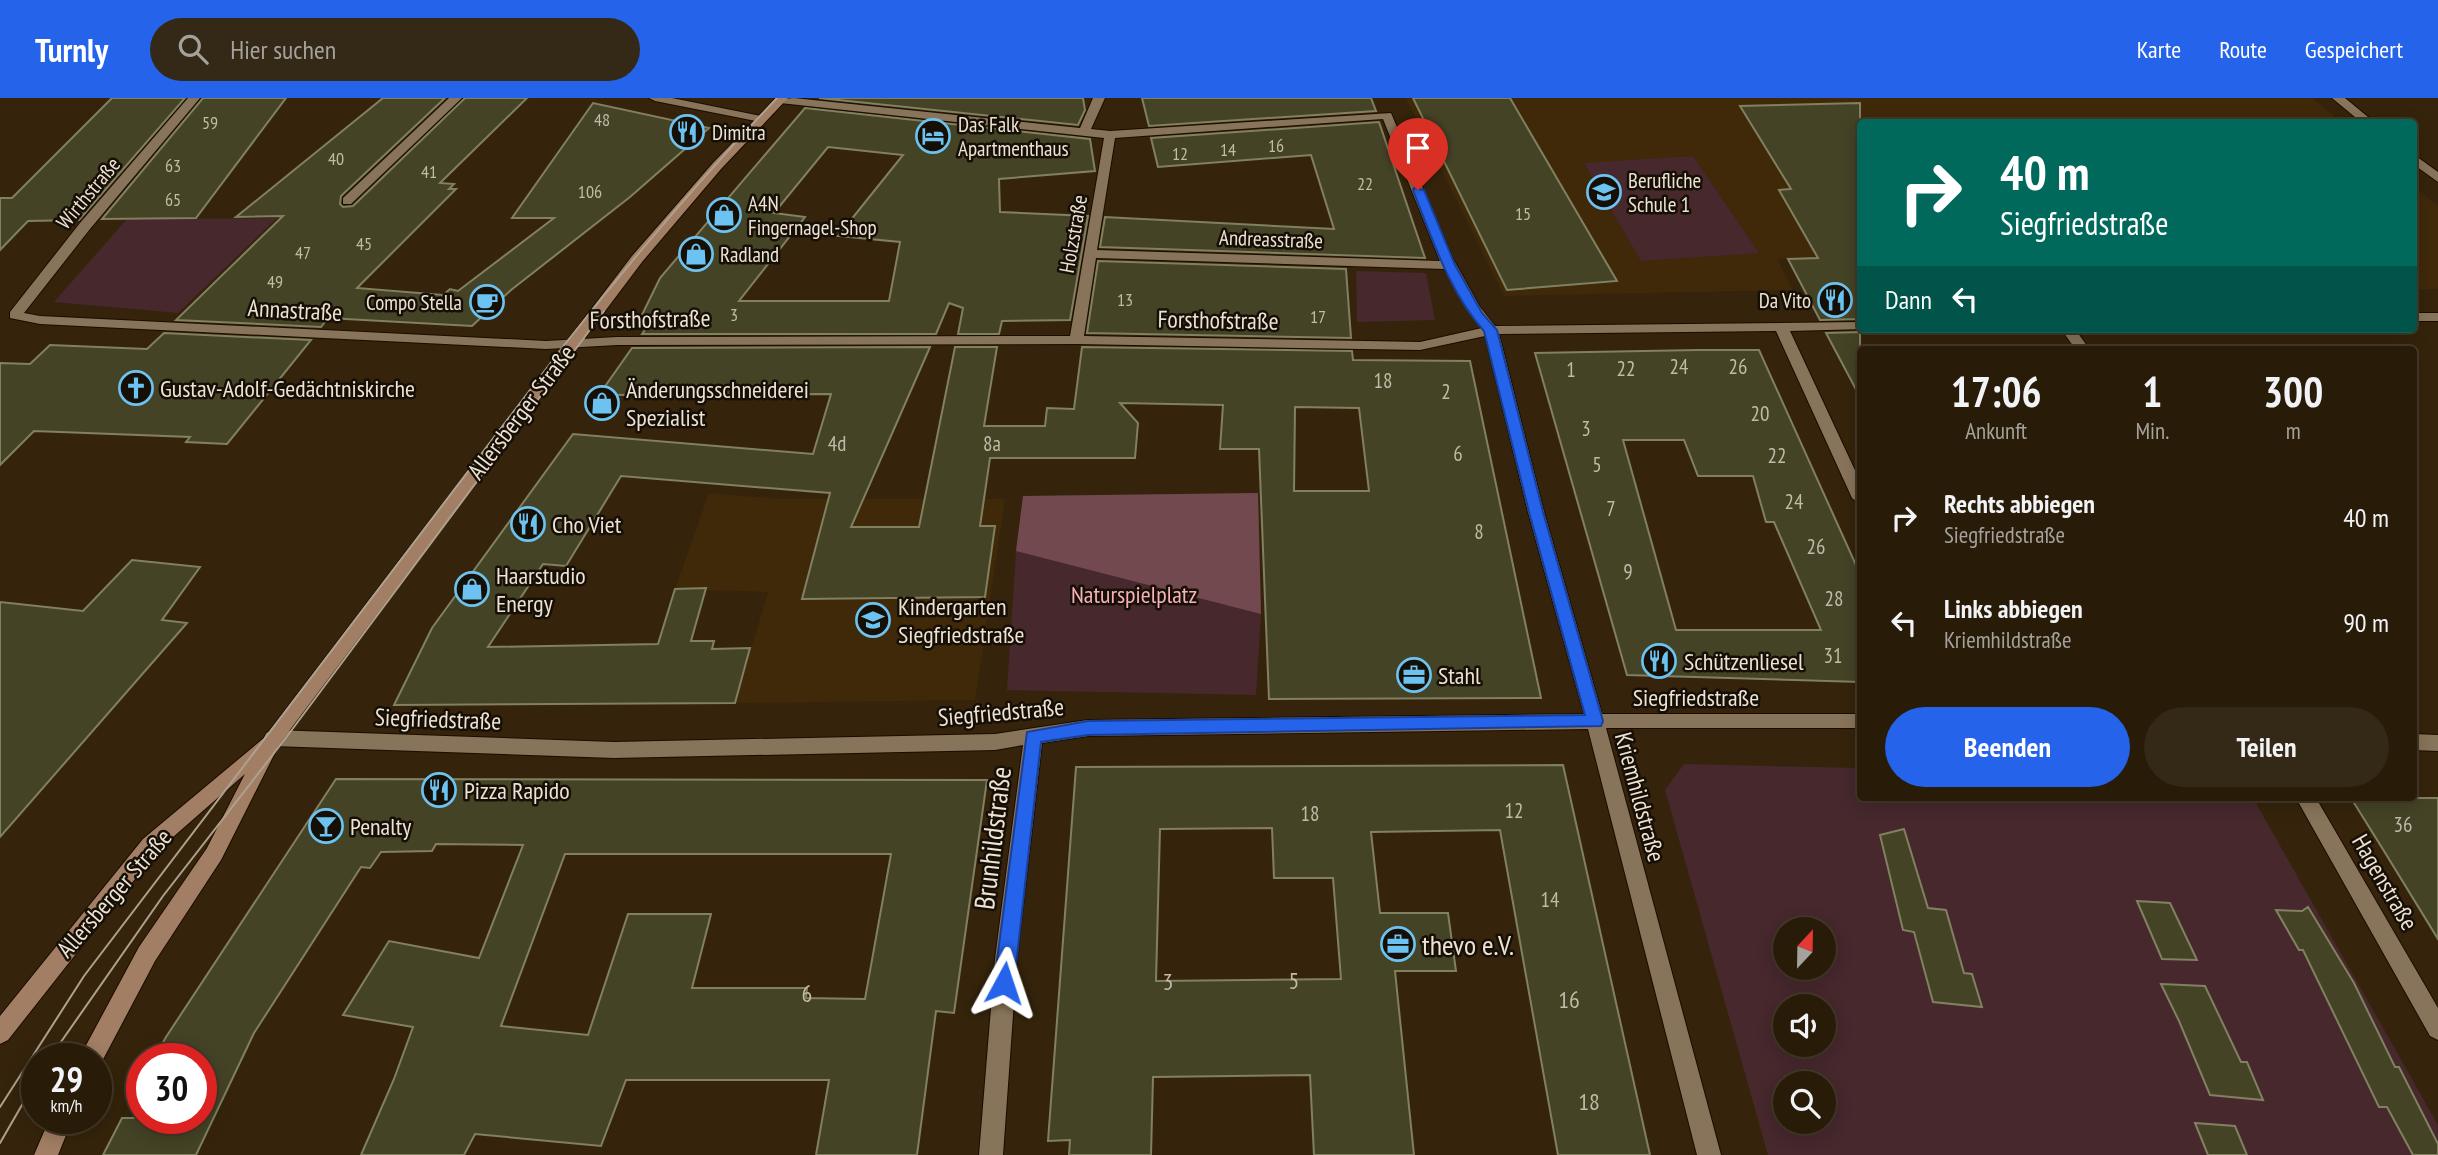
<!DOCTYPE html>
<html lang="de">
<head>
<meta charset="utf-8">
<style>
	:root { --surface:#281b08; --page:#342816; --text:#f1f3f6; --muted:#a5a19c; --line:#443929; --accent:#2563eb }
	body { margin:0; font-family:"PT Sans Narrow",sans-serif; background:var(--page); color:var(--text); height:100vh; display:flex; flex-direction:column; font-size:26px; white-space:nowrap }
	* { box-sizing:border-box; margin:0 }
	p { font-size:23px; color:var(--muted) }
	.icon { flex:none; width:38px; height:38px; fill:none; stroke:currentColor; stroke-width:2; stroke-linecap:round; stroke-linejoin:round }
	.map { position:relative; flex:1; overflow:hidden }
	.sheet { position:absolute; left:1857px; top:248px; width:560px; height:455px; display:flex; flex-direction:column; background:var(--surface); border-radius:7px; box-shadow:0 4px 18px #0003,0 0 0 2px var(--line) }
	.sheet>* { flex:none }
	.guide { position:absolute; left:1857px; top:21px; width:560px; height:214px; border-radius:7px; box-shadow:0 4px 18px #0003,0 0 0 2px var(--line); background:#00695c; color:#fff; overflow:hidden }
	.needle { width:46px; rotate:22deg }
	.fabs { position:absolute; left:1773px; top:819px; display:grid; gap:14px }
	.fabs a { display:grid; place-items:center; width:63px; height:63px; border-radius:50%; background:var(--surface); box-shadow:0 4px 18px #0003,0 0 0 2px var(--line); font-size:35px }
	.speed { position:absolute; left:21px; top:945px; display:flex; gap:14px; font-size:35px; font-weight:700; text-align:center }
	.speed>* { display:grid; place-content:center; width:91px; height:91px; border-radius:50%; background:var(--surface); box-shadow:0 4px 18px #0003,0 0 0 2px var(--line); line-height:1 }
	.speed small { font-size:18px; font-weight:400 }
	.speed .limit { border:10px solid #d22; background:#fff; color:#111 }
	.pin { position:absolute; display:grid; place-items:center; width:60px; height:60px; color:#fff; margin:-72px -30px; border-radius:50% 50% 50% 0; rotate:-45deg; box-shadow:0 0 7px #0007 }
	.pin .icon { rotate:45deg }
	.me { position:absolute; width:77px; margin:-38px; rotate:5deg; stroke-linejoin:round; filter:drop-shadow(0 0 5px #0008) }
	.turn { display:flex; align-items:center; gap:24px; height:147px; padding:0 28px; font-size:32px }
	.turn .icon { width:91px; height:91px; stroke-width:2.5 }
	.turn b { display:block; font-size:49px; line-height:60px }
	.then { display:flex; align-items:center; height:66px; padding:0 28px; background:#0003; gap:14px; font-size:26px }
	.eta { display:flex; justify-content:space-evenly; align-items:center; height:119px; text-align:center }
	.eta b { font-size:42px; font-weight:800; line-height:49px }
	.cta { display:flex; gap:14px; margin-top:auto; padding:14px 28px }
	.cta a { flex:1; height:80px; border-radius:42px; background:var(--accent); color:#fff; font-size:28px; font-weight:800; line-height:80px; text-align:center }
	.cta a+a { background:var(--page); color:var(--text) }
	ul { padding:0; list-style:none }
	li { display:flex; align-items:center; gap:21px; height:105px; padding:0 28px }
	li div { flex:1 }
	li b { display:block; font-size:26px }
	li em { font-style:normal }
	header { display:flex; align-items:center; gap:42px; box-sizing:border-box; height:98px; padding:0 35px; background:var(--accent); color:#fff }
	header strong { font-size:33px }
	nav { display:flex; gap:38px; margin-inline-start:auto; font-size:24px }
	.search { width:490px; height:63px; background:var(--page); display:flex; align-items:center; gap:18px; box-sizing:border-box; padding:0 24px; border-radius:38px; color:var(--muted); font-size:26px }
	.map>svg:first-child { display:block }
</style>
</head>
<body>
<header>
<strong>Turnly</strong>
<div class="search"><svg class="icon" aria-label="search" viewBox="0 0 24 24"><circle cx="10" cy="10" r="6"/><path d="M15 15l6 6"/></svg>Hier suchen</div>
<nav><a>Karte</a><a>Route</a><a>Gespeichert</a></nav>
</header>
<div class="map">
<svg width="2438" height="1057" viewBox="0 0 2438 1057">
	<rect width="100%" height="100%" fill="#35240b"/>
	<path fill="#3f2909" d="M1406,0H2312L2341,24H1860V153H1842L1833,158L1777,161L1793,192L1504,198Z
		M2413,87L2438,108V191L2413,192Z
		M709,395L779,401H1005L975,602L735,605L768,494L675,491Z"/>
	<path fill="#46282d" fill-rule="evenodd" d="M1693,58L1759,155L1641,163L1584,65Z
		M277,120L178,215L54,204L127,121Z
		M1356,173L1426,175L1435,222L1357,224Z
		M1258,395L1261,516L1256,597L1007,592L1016,453L1023,398Z
		M1684,666L1860,670V700H2253L2438,1027V1057H1768L1665,692ZM1785,831H1824V870H1785ZM1785,908H1824V947H1785ZM1785,985H1824V1024H1785Z"/>
	<path fill="#71494f" d="M1258,395L1261,516L1016,453L1023,398Z"/>
	<path fill="#444326" stroke="#818061" stroke-width="2" fill-rule="evenodd" d="M112,0H185L79,122L28,123L0,152V100H12Z
		M203,0H286L196,120L102,121Z
		M383,0H445L341,98L340,106L343,109L353,108L465,0H527L440,85L454,86L449,91H456L357,190L443,197L450,191L458,193L554,120H512L593,5L709,30L630,99L511,192L472,228L328,220L321,229L176,222L283,118L236,119Z
		M819,0H1083L1085,12L1078,27Z
		M1142,0H1371L1376,13L1149,28Z
		M1413,0H1510L1617,183L1507,192Z
		M1860,5V221L1820,222L1788,161L1818,160L1779,92L1791,91L1740,8Z
		M805,10L1090,41L1095,73L999,81L1000,114L1088,118L1070,222L1002,223L999,236H958L963,210L949,205L936,236H642L647,229H636L660,180ZM828,49L903,57L838,138L900,144L889,203H739L805,119L774,115Z
		M1379,24L1425,160L1100,149L1105,119L1334,131L1311,57L1158,69L1151,40Z
		M1098,163L1346,171L1351,240L1087,235Z
		M1860,234V299L1826,235Z
		M164,235L311,242L227,346L186,344L190,339L34,333L0,367V265L30,266L50,247L147,251Z
		M930,249L851,429H919L955,249H997L984,328H1045L1047,310L1074,311L1082,249L1352,253L1353,262L1470,263L1541,600L1269,601L1259,351H1220L1223,307L1120,305L1138,325L1135,360H990L980,428H995L985,499L802,501L830,395L621,378L566,468L543,466L488,549L658,546L675,491L706,490L691,543H714L712,551L750,550L735,605L394,607L432,530L573,336L813,356L831,296L599,297L632,250ZM1295,309L1359,310L1369,393H1294Z
		M1698,252H1759L1860,476V584L1627,577L1535,255ZM1623,342H1684L1698,378H1753L1766,424H1774L1821,532H1676Z
		M132,462L200,469L162,522L187,525L0,739V504L83,513Z
		M1563,667L1650,1057H1558L1500,732L1371,734L1380,815H1448L1456,873H1395L1414,1057H1314L1310,977L1153,979L1151,1057H1069L1070,1042L1048,1043L1076,669ZM1272,730L1274,780H1333L1341,881L1156,883L1160,731Z
		M336,681L987,682L954,915L936,913L917,1057H816L829,982H626L601,1048L475,1036L464,1057H361L394,981L413,929L343,917L389,843L479,860L523,747L436,746L432,753L381,754L370,770L361,769L254,935L196,1057H103L122,1020H201V961H154L166,939ZM565,756H891L865,901L806,900L807,890H692L711,816H628L588,937L501,928Z
		M2351,700H2438V841L2384,753Z
		M1904,731L1928,810L1946,812L1964,875L1972,876L1982,909L1933,904L1914,834L1903,832L1880,737Z
		M2137,803L2170,805L2197,862L2162,861Z
		M2308,809L2354,885L2395,969H2399L2438,1046V1057H2413L2387,1009H2379L2303,852H2299L2276,812L2302,813Z
		M2161,886L2205,888L2241,964H2247L2263,1002L2210,997L2179,923Z
		M2195,1025L2235,1028L2247,1057H2208Z"/>
	<g fill="none" stroke-linecap="round" stroke-linejoin="round">
		<g stroke="#1c0c00" stroke-width="2">
			<path id="street" d="M188,0H200L90,131L24,215L40,218L546,243L617,239L1070,238L1104,40L780,5L774,2L794,0L1080,30L1093,0H1105L1091,31L1110,33L1391,15L1452,159L1480,209L1495,228L1860,224V231H1865L1790,233L1860,383V406L1852,400L1776,233L1499,236L1544,414L1602,616H1860V630H1606L1721,1057H1697L1588,631L1088,638L1042,645L1017,861L1003,1057H979L995,861L1023,647L995,652L614,660L273,648L266,645L264,640L266,635L273,632L614,644L995,636L1088,622L1584,616L1528,414L1485,238L1420,252L1076,246L617,247L546,251L40,226L10,220V214L80,125ZM1383,21L1440,163L1097,152L1115,40ZM1096,160L1444,171L1468,211L1482,230L1420,244L1084,238Z
				M449,0H462L351,106H343V100Z
				M649,0H672L761,18L767,21L761,24L655,3Z
				M2332,0H2345L2374,24H2361Z
				M2413,56L2438,74V84L2413,66Z
				M2413,215H2438V223H2413Z
				M2061,231H2075L2090,252H2076Z
				M2413,636L2438,637V653L2413,652Z
				M2296,700H2316L2438,910V942L2430,938Z"/>
		</g>
		<g stroke="#1c0c00" stroke-width="2">
			<path id="secondary" d="M776,0H788L721,71L642,164L280,645L221,762L155,863L99,969L96,970V961H80L83,953L139,849L207,750L245,676L157,753L8,942L0,946V918L143,741L264,640L632,158L713,65Z
				M50,1020H73L58,1057H34Z"/>
		</g>
		<use href="#street" fill="#88745a" fill-rule="evenodd"/>
		<use href="#secondary" fill="#a27f64" fill-rule="evenodd"/>
		<path stroke="#aea18f" stroke-width="2" d="M49,961L163,798L285,641L604,213
			M0,1009L84,878L565,246C632,161 702,79 777,0
			M0,1045L37,981"/>
	</g>
	<path fill="#2563eb" stroke="#184099" stroke-width="2" d="M1414,90L1424,92L1455,167L1482,215L1497,232L1543,414L1603,623L1601,628L1088,637L1041,644L1014,885L1011,892L1004,894L997,892L994,885L1027,634L1088,623L1585,617L1529,414L1484,233C1449,194 1432,140 1413,92Z"/>
	<defs>
		<g id="restaurant-ring" transform="scale(1.75)"><circle r="9.5" fill="#160f05" stroke="#6cc3f2" stroke-width="1.5"/><path d="M-5-6h1v4h1v-4h1v4h1v-4h1v5L-1.5 .5V6h-2V.5L-5-1ZM5-6V6H3V1.5H1.5Q1.5-4 5-6Z" fill="#6cc3f2"/></g>
		<g id="hotel-ring" transform="scale(1.75)"><circle r="9.5" fill="#160f05" stroke="#6cc3f2" stroke-width="1.5"/><path d="M-6-4.5h1.5V1H6V5H4.5V3h-9V5H-6ZM-4 0a1.8 1.8 0 1 1 3.6 0ZM.5 0V-2.5h3Q6-2.5 6 0Z" fill="#6cc3f2"/></g>
		<g id="school-ring" transform="scale(1.75)"><circle r="9.5" fill="#160f05" stroke="#6cc3f2" stroke-width="1.5"/><path d="M0-5L7-2L0 1L-7-2ZM-4 1L0 2.5L4 1V4Q0 6-4 4Z" fill="#6cc3f2"/></g>
		<g id="shop-ring" transform="scale(1.75)"><circle r="9.5" fill="#160f05" stroke="#6cc3f2" stroke-width="1.5"/><path d="M-5-2.5h2.3a2.7 3.5 0 0 1 5.4 0H5L5.5 6h-11ZM-1.5-2.5h3a1.5 2.3 0 0 0-3 0Z" fill="#6cc3f2"/></g>
		<g id="cafe-ring" transform="scale(1.75)"><circle r="9.5" fill="#160f05" stroke="#6cc3f2" stroke-width="1.5"/><path d="M-5.5-4.5H6V0H3Q3 3.5 0 3.5H-2.5Q-5.5 3.5-5.5 0ZM3-3.2v2h1.7v-2ZM-6 4.5H4V6H-6Z" fill="#6cc3f2"/></g>
		<g id="church-ring" transform="scale(1.75)"><circle r="9.5" fill="#160f05" stroke="#6cc3f2" stroke-width="1.5"/><path d="M-1.2-6h2.4v3.5h3.3v2.4h-3.3V6h-2.4V-.1h-3.3v-2.4h3.3Z" fill="#6cc3f2"/></g>
		<g id="office-ring" transform="scale(1.75)"><circle r="9.5" fill="#160f05" stroke="#6cc3f2" stroke-width="1.5"/><path d="M-6-3h4V-5.5h4V-3h4V5H-6ZM-1-4.5V-3h2v-1.5ZM-6 0V1H6V0Z" fill="#6cc3f2"/></g>
		<g id="bar-ring" transform="scale(1.75)"><circle r="9.5" fill="#160f05" stroke="#6cc3f2" stroke-width="1.5"/><path d="M-6-5H6L.8 .8V4.5H3.5V6h-7V4.5H-.8V.8Z" fill="#6cc3f2"/></g>
	</defs>
	<g fill-rule="evenodd">
		<use href="#restaurant-ring" x="687" y="34"/>
		<use href="#hotel-ring" x="933" y="38"/>
		<use href="#school-ring" x="1604" y="94"/>
		<use href="#shop-ring" x="724" y="117"/>
		<use href="#shop-ring" x="696" y="156"/>
		<use href="#restaurant-ring" x="1835" y="202"/>
		<use href="#cafe-ring" x="487" y="204"/>
		<use href="#church-ring" x="136" y="290"/>
		<use href="#shop-ring" x="602" y="305"/>
		<use href="#restaurant-ring" x="528" y="426"/>
		<use href="#shop-ring" x="472" y="491"/>
		<use href="#school-ring" x="873" y="522"/>
		<use href="#restaurant-ring" x="1659" y="563"/>
		<use href="#office-ring" x="1414" y="577"/>
		<use href="#restaurant-ring" x="439" y="692"/>
		<use href="#bar-ring" x="326" y="728"/>
		<use href="#office-ring" x="1398" y="846"/>
	</g>
	<g text-anchor="middle" dominant-baseline="central" stroke-width="5" stroke-linejoin="round" paint-order="stroke">
		<g font-size="18" fill="#c3baa8">
			<text x="602" y="21">48</text>
			<text x="210" y="24">59</text>
			<text x="1276" y="47">16</text>
			<text x="1228" y="51">14</text>
			<text x="1180" y="55">12</text>
			<text x="336" y="60">40</text>
			<text x="173" y="67">63</text>
			<text x="429" y="73">41</text>
			<text x="1365" y="85">22</text>
			<text x="590" y="93">106</text>
			<text x="173" y="101">65</text>
			<text x="1523" y="115">15</text>
			<text x="364" y="145">45</text>
			<text x="303" y="154">47</text>
			<text x="275" y="183">49</text>
			<text x="1125" y="201">13</text>
			<text x="734" y="216">3</text>
			<text x="1318" y="218">17</text>
		</g>
		<g font-size="21" fill="#ede2d4" stroke="#160f05" text-anchor="start">
			<text x="958" y="26">Das Falk<tspan x="958" dy="24">Apartmenthaus</tspan></text>
			<text x="712" y="34">Dimitra</text>
			<text x="1628" y="82">Berufliche<tspan x="1628" dy="24">Schule 1</tspan></text>
			<text x="748" y="105">A4N<tspan x="748" dy="24">Fingernagel-Shop</tspan></text>
			<text x="720" y="156">Radland</text>
			<text x="1811" y="202" text-anchor="end">Da Vito</text>
			<text x="462" y="204" text-anchor="end">Compo Stella</text>
		</g>
		<g font-size="21" fill="#ede2d4" stroke="#160f05">
			<text transform="translate(88 95) rotate(-50)">Wirthstraße</text>
			<text transform="translate(1073 136) rotate(-80)">Holzstraße</text>
			<text transform="translate(1271 141) rotate(2)">Andreasstraße</text>
		</g>
		<g font-size="21" fill="#c3baa8">
			<text x="1679" y="268">24</text>
			<text x="1738" y="268">26</text>
			<text x="1626" y="270">22</text>
			<text x="1571" y="271">1</text>
			<text x="1383" y="282">18</text>
			<text x="1446" y="293">2</text>
			<text x="1760" y="315">20</text>
			<text x="1586" y="330">3</text>
			<text x="837" y="345">4d</text>
			<text x="992" y="345">8a</text>
			<text x="1458" y="355">6</text>
			<text x="1777" y="357">22</text>
			<text x="1597" y="366">5</text>
			<text x="1794" y="403">24</text>
			<text x="1611" y="410">7</text>
			<text x="1479" y="433">8</text>
			<text x="1816" y="448">26</text>
			<text x="1628" y="473">9</text>
			<text x="1834" y="500">28</text>
			<text x="1833" y="557">31</text>
			<text x="1514" y="712">12</text>
			<text x="1310" y="715">18</text>
			<text x="2403" y="726">36</text>
			<text x="1550" y="801">14</text>
		</g>
		<g font-size="24" fill="#ede2d4" stroke="#160f05">
			<text transform="translate(295 212) rotate(3)">Annastraße</text>
			<text transform="translate(650 221) rotate(-1)">Forsthofstraße</text>
			<text transform="translate(1218 222) rotate(1)">Forsthofstraße</text>
			<text transform="translate(521 314) rotate(-53)">Allersberger Straße</text>
			<text x="1696" y="599">Siegfriedstraße</text>
			<text transform="translate(1001 614) rotate(-5)">Siegfriedstraße</text>
			<text transform="translate(438 621) rotate(2)">Siegfriedstraße</text>
			<text transform="translate(1640 699) rotate(75)">Kriemhildstraße</text>
			<text transform="translate(2385 784) rotate(60)">Hagenstraße</text>
			<text transform="translate(114 795) rotate(-49)">Allersberger Straße</text>
		</g>
		<g font-size="24" fill="#ede2d4" stroke="#160f05" text-anchor="start">
			<text x="160" y="290">Gustav-Adolf-Gedächtniskirche</text>
			<text x="626" y="291">Änderungsschneiderei<tspan x="626" dy="28">Spezialist</tspan></text>
			<text x="552" y="426">Cho Viet</text>
			<text x="496" y="477">Haarstudio<tspan x="496" dy="28">Energy</tspan></text>
			<text x="898" y="508">Kindergarten<tspan x="898" dy="28">Siegfriedstraße</tspan></text>
			<text x="1684" y="563">Schützenliesel</text>
			<text x="1438" y="577">Stahl</text>
			<text x="464" y="692">Pizza Rapido</text>
			<text x="350" y="728">Penalty</text>
		</g>
		<g font-size="24" fill="#f8b0ba" stroke="#160f05">
			<text x="1134" y="496">Naturspielplatz</text>
		</g>
		<g font-size="24" fill="#c3baa8">
			<text x="1294" y="882">5</text>
			<text x="1168" y="883">3</text>
			<text x="807" y="895">6</text>
			<text x="1569" y="901">16</text>
			<text x="1589" y="1003">18</text>
		</g>
		<g font-size="28" fill="#ede2d4" stroke="#160f05">
			<text transform="translate(992 740) rotate(-83)">Brunhildstraße</text>
		</g>
		<g font-size="28" fill="#ede2d4" stroke="#160f05" text-anchor="start">
			<text x="1422" y="846">thevo e.V.</text>
		</g>
	</g>
</svg>
<div class="fabs">
<a><svg class="needle" viewBox="-14 -14 28 28"><path d="M0-13l5 13h-10z" fill="#e53935"/><path d="M0 13l5-13h-10z" fill="#a5a19c"/></svg></a>
<a><svg class="icon" aria-label="sound" viewBox="0 0 24 24"><path d="M4 9h4l5-4v14l-5-4H4zM17 9q2 3 0 6"/></svg></a>
<a><svg class="icon" aria-label="search" viewBox="0 0 24 24"><circle cx="10" cy="10" r="6"/><path d="M15 15l6 6"/></svg></a>
</div>
<div class="speed"><div>29<small>km/h</small></div><div class="limit">30</div></div>
<div class="pin" style="left:1418px;top:92px;background:#d93025"><svg class="icon" aria-label="arrive" viewBox="0 0 24 24"><path d="M6 21V4h12l-3 4 3 4H6"/></svg></div>
<svg class="me" style="left:1004px;top:885px" viewBox="-20 -20 40 40"><path d="M0-17L14 15 0 8-14 15z" fill="#2563eb" stroke="#fff" stroke-width="4"/></svg>
<div class="guide">
<div class="turn"><svg class="icon" aria-label="right" viewBox="0 0 24 24"><path d="M7 20v-9h11M14 6l5 5-5 5"/></svg><div><b>40 m</b>Siegfriedstraße</div></div>
<div class="then">Dann<svg class="icon" aria-label="left" viewBox="0 0 24 24"><path d="M17 20v-9H6M10 6l-5 5 5 5"/></svg></div>
</div>
<section class="sheet">
<div class="eta">
<div><b>17:06</b><p>Ankunft</p></div>
<div><b>1</b><p>Min.</p></div>
<div><b>300</b><p>m</p></div>
</div>
<ul>
<li><svg class="icon" aria-label="right" viewBox="0 0 24 24"><path d="M7 20v-9h11M14 6l5 5-5 5"/></svg><div><b>Rechts abbiegen</b><p>Siegfriedstraße</p></div><em>40 m</em></li>
<li><svg class="icon" aria-label="left" viewBox="0 0 24 24"><path d="M17 20v-9H6M10 6l-5 5 5 5"/></svg><div><b>Links abbiegen</b><p>Kriemhildstraße</p></div><em>90 m</em></li>
</ul>
<div class="cta"><a>Beenden</a><a>Teilen</a></div>
</section>
</div>
</body>
</html>
